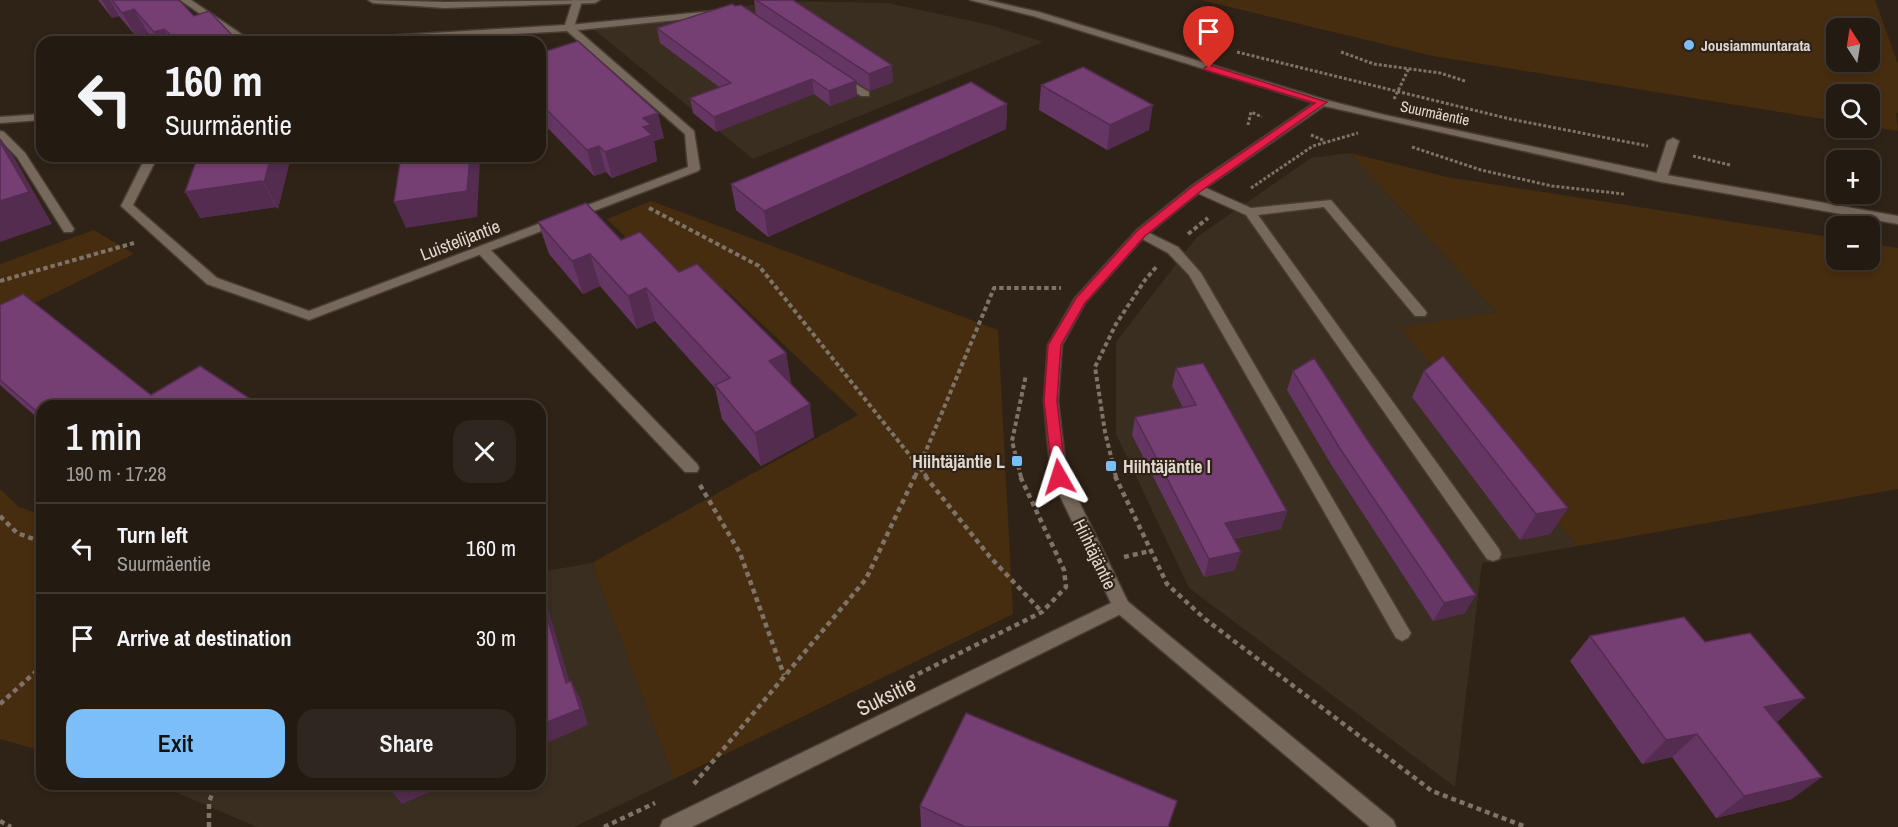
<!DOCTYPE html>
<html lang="en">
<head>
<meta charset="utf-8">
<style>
	:root { --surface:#231a11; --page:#2f271f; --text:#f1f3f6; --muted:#a3a19f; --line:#403831; --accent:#7bbef8 }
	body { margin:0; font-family:"Archivo Narrow",sans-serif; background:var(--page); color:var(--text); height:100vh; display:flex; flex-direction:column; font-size:22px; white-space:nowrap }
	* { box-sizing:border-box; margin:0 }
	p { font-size:20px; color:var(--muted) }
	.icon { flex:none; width:33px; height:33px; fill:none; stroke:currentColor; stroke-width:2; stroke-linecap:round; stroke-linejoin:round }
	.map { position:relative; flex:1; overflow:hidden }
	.details { position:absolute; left:36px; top:400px; width:510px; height:390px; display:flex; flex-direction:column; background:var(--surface); border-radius:18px; box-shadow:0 3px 9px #0003,0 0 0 2px var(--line) }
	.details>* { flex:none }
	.guide { position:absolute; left:36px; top:36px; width:510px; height:126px; border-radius:18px; box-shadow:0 3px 9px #0003,0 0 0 2px var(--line); background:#231a11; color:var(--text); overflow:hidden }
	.needle { width:39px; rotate:348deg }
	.fabs { position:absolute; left:1826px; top:18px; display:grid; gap:12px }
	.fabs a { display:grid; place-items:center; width:54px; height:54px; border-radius:12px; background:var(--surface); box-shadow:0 3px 9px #0003,0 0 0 2px var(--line); font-size:30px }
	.pin { position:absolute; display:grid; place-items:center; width:51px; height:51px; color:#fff; margin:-62px -26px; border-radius:50% 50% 50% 0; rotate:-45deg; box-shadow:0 0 6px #0007 }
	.pin .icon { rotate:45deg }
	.me { position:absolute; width:66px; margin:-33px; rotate:354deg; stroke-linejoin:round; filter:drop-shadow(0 0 4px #0008) }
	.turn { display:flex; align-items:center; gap:21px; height:126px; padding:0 30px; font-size:27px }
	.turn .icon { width:78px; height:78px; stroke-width:2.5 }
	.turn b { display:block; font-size:42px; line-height:51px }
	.round { display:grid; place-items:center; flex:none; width:63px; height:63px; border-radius:18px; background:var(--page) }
	.overview { display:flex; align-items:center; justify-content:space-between; height:102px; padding:0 30px }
	h1 { font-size:36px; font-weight:600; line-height:45px }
	.primary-button { display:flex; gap:12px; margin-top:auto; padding:12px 30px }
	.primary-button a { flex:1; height:69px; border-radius:18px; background:var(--accent); color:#111; font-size:24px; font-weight:600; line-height:69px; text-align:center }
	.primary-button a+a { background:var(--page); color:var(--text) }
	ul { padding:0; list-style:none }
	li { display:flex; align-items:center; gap:18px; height:90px; padding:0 30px; border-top:2px solid var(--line) }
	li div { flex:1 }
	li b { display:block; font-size:22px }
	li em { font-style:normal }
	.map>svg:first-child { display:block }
</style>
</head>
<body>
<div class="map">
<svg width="1898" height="827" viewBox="0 0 1898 827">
	<rect width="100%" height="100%" fill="#2f2317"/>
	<path fill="#392e20" d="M789,1L888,3L990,25L1043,42L753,159L587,24Z
		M1350,153L1497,312L1402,329L1578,546L1482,563L1455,787L1189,588L1116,434V342L1197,237L1311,158Z
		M592,563L674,779L574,827H257L159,785L540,784V572Z"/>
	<path fill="#472d0f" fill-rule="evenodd" d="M1201,0H1875L1898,64V113H1896L1898,131L1869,127V94H1836V121L1433,56ZM1869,28V62H1836V28Z
		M1350,153L1447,177L1836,238V260H1869V243L1898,248V489L1578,546L1401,328L1497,312Z
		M651,201L998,330L1013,614L674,779L592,563L858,415L725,289L692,303L607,219Z
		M94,230L134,254L0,320V264Z
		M0,489L19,507L42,515V751L0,739Z"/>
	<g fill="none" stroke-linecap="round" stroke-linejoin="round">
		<g stroke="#473d34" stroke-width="3">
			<path id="lane" d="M180,0H191L253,42H241Z
				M713,11L718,14L716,16L569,31L564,28L569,25Z
				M839,74L869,92V96H861L835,79L834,77Z
				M42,114V120L0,123V117Z
				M0,131L4,132L25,153L74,229L72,232H64L17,157L0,140Z
				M1673,138L1679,141L1667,178L1665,181H1657L1655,178L1667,141Z
				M1197,184L1251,208L1331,200L1425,310L1427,313L1425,316H1415L1324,207L1258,215L1499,549L1501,554L1499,559L1493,561L1487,559L1246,215L1193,191L1191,188Z
				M1141,229L1178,247L1201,273L1408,628L1411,633L1408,638L1402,641L1396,638L1189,275L1168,253L1137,236L1135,233Z
				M483,246L488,247L697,464L699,468L697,472H685L478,253L477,250Z"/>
		</g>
		<g stroke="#473d34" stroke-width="3">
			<path id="street" d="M573,0L582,1L574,27L694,131L700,169L698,171L309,320L207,284L121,206L146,156H158L133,205L217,278L309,311L688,167L685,134L567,31L368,42L385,36L565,25Z
				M1121,599L1127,601L1393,820L1396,827H1370L1115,611L1112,606L1115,601Z"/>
		</g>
		<g stroke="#473d34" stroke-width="3">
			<path id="secondary" d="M368,0L445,2L600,0L595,3L445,8L373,3Z
				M970,0H987L1039,12L1326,100L1385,115L1661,174L1898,216V224L1661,182L1324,106L1201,191L1145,236L1085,303L1062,345L1058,401L1067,477L1130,606L1127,611L692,827H660L663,820L1111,603L1051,477L1044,401L1048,345L1075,298L1137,230L1193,185L1314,103L1033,16Z"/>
		</g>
		<path stroke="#7d7368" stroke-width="3" stroke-dasharray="3 2" stroke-linecap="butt" d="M1237,52L1510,119L1648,146
			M1341,52L1374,64L1440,73L1465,81
			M1394,99L1409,68
			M1248,125L1251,112L1262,117
			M1311,135L1325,141
			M1412,147L1481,170L1552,186L1624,194
			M1693,156L1730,165
			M1251,188L1313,146L1358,133"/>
		<path stroke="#7d7368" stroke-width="4" stroke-dasharray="4.5 3" stroke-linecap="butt" d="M649,208L759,266L927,477
			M1188,234L1208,218
			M0,281L134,243
			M915,477L994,288H1061
			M1021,477L1012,441L1026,375
			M1116,477L1105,432L1095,367L1116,324L1145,280L1158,265"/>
		<path stroke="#7d7368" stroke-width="4.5" stroke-dasharray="5 4" stroke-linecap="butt" d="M925,476L990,557L1042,612
			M1115,476L1167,584L1205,619L1432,791L1526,827
			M700,485L740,553L784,675
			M0,516L17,533L42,542
			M1124,557L1150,551
			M910,678L1042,612L1066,587L1064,570L1020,476
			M0,704L42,666
			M694,784L866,579L915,476
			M0,821L11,827
			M209,827V802L216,784
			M604,827L655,803"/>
		<use href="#lane" fill="#76685a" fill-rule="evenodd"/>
		<use href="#street" fill="#76685a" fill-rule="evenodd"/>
		<use href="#secondary" fill="#76685a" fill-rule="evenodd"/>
	</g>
	<path fill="#653663" d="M98,0H179L194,16L238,42H155L148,33L136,36L119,16L112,18Z
		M754,0H793L893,82L870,91L856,82L857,96L830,106L814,94L716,132L693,113L690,98L719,87L660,43L657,28L735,6L756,15Z
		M540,53L664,138L654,141L657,161L612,178L606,172L594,176L540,120Z
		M1041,85L1149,130L1107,150L1039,110Z
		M1007,104L1006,129L768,237L736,210L731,184Z
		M198,156H291L278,209L276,207L200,218Z
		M538,222L621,240L679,272L786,353L791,384L814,437L761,466L722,419L715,388L655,321L637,329L600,286L583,294L549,254Z
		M0,305L151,395L42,406V422L0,385Z
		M1176,368L1287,511L1281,529L1233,539L1235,570L1204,577L1132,435L1135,417L1183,408L1172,386Z
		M1293,371L1368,441L1465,613L1433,621L1332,466L1287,390Z
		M1424,371L1568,508L1550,534L1520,540L1412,397Z
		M1590,636L1705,642L1777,722L1792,799L1716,818L1672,757L1642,764L1570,661Z
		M920,806L1168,827H921Z"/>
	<path fill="#532c50" d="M102,0H110L119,16L112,18Z
		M134,9L148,33L136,36L122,13Z
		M164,29L171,42H160L154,32Z
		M236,39L238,42H225Z
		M892,65L893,82L870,91L869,74Z
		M812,79L814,94L716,132L714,117Z
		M856,81L857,96L830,106L829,91Z
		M1007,104L1006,129L768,237L764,211Z
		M1153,105L1149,130L1107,150L1110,125Z
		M658,113L664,138L654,141L657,161L612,178L605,152L643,127V118Z
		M0,138L14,157L52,224L0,242Z
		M599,146L606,172L594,176L587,150Z
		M271,156H291L278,209L264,183Z
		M470,156H479L480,160L477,217L406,228L394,202Z
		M262,181L276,207L200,218L185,192Z
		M590,254L600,286L583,294L572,261Z
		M646,288L655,321L637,329L628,296Z
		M786,353L791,386L769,361Z
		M810,404L814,437L761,466L755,433Z
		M1568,508L1550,534L1520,540L1536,514Z
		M1287,511L1281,529L1219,541L1225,523Z
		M1241,552L1235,570L1204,577L1209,559Z
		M540,587L544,595L575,700L566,683L540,593Z
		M1476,595L1465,613L1433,621L1444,603Z
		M571,681L580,698L588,725L540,746V725Z
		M1805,698L1777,722L1738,731L1764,707Z
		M1697,734L1672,757L1642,764L1666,740Z
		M1822,777L1792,799L1716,818L1744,796Z
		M398,784H448L402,804L389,788Z"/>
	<path fill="#763f73" stroke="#532c50" stroke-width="1.5" d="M112,0H179L194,16L209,11L236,39L225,42H179L164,29L154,32L134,9L122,13Z
		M756,0H793L892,65L869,74Z
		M732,4L735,6L741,5L856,81L829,91L812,79L714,117L690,98L731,83L657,28Z
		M578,41L658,113L643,118L651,125L643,127L652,135L605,152L599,146L587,150L540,103V53Z
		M1083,67L1153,105L1110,125L1041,85Z
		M971,82L1007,104L764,211L731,184Z
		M0,142L29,192L0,201Z
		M198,156H271L264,183L262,181L185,192Z
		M401,156H470L467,191L394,202Z
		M586,203L621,240L640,232L679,272L697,264L786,353L769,361L810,404L755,433L715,385L730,378L646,288L628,296L590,254L572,261L538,222Z
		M23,294L151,395L200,366L261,406H42V416L0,380V305Z
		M1443,356L1568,508L1536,514L1424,371Z
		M1314,358L1368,441L1476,595L1444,603L1339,447L1293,371Z
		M1203,363L1287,511L1225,523L1241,552L1209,559L1135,417L1196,405L1176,368Z
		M540,593L566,683L571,681L580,709L540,725Z
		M1684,617L1705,642L1750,633L1805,698L1764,707L1822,777L1744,796L1697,734L1666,740L1590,636Z
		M966,713L1177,801L1168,827H965L920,806Z
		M388,784H398L389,788Z"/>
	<path fill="#e11d48" stroke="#92132f" stroke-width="1.5" d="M1209,65L1327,102L1201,191L1145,236L1085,303L1061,345L1057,401L1066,477L1064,481H1053L1044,401L1048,345L1076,298L1137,231L1193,186L1315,103L1205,70L1204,68Z"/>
	<g fill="#7bbef8" stroke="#2f2317" stroke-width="2">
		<circle cx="1689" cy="45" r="6"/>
		<rect x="1011" y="455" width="12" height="12" rx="3"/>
		<rect x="1105" y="460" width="12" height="12" rx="3"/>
	</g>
	<g text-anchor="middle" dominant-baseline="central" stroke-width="4.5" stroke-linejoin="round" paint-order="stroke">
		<g font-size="15" font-weight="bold" fill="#e0d8d0" stroke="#2f2317" text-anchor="start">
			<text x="1701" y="45">Jousiammuntarata</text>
		</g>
		<g font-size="15" fill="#e0d8d0" stroke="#2f2317">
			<text transform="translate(1435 113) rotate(12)">Suurmäentie</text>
		</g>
		<g font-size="18" fill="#e0d8d0" stroke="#2f2317">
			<text transform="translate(460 240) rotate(-21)">Luistelijantie</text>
			<text transform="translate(1095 554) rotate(64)">Hiihtäjäntie</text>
		</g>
		<g font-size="18" font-weight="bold" fill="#e0d8d0" stroke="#2f2317" text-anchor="end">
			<text x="1005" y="461">Hiihtäjäntie L</text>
			<text x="1123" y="466" text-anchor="start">Hiihtäjäntie I</text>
		</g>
		<g font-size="21" fill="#e0d8d0" stroke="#2f2317">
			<text transform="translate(886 696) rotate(-26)">Suksitie</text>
		</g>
	</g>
</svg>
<div class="fabs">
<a><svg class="needle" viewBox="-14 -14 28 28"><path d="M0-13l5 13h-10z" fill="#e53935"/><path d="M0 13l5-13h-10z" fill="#a3a19f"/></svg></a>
<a><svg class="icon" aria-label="search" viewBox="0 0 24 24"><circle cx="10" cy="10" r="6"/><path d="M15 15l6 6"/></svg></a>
<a>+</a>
<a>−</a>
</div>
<div class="pin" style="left:1209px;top:68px;background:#d93025"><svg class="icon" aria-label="arrive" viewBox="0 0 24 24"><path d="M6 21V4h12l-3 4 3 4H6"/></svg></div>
<svg class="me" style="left:1059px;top:477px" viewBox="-20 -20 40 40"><path d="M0-17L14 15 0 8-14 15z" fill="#e11d48" stroke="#fff" stroke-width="4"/></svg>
<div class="guide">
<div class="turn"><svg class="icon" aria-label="left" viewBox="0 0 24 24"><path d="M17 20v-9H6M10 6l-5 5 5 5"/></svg><div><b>160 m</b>Suurmäentie</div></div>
</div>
<section class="details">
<div class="overview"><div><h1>1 min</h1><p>190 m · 17:28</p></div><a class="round"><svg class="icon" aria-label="close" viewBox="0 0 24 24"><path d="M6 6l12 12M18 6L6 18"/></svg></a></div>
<ul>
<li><svg class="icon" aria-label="left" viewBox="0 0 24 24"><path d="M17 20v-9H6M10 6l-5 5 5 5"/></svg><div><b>Turn left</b><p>Suurmäentie</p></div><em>160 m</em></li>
<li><svg class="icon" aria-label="arrive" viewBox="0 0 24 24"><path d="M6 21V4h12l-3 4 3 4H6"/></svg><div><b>Arrive at destination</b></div><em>30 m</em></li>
</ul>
<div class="primary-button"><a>Exit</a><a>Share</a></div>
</section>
</div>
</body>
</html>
